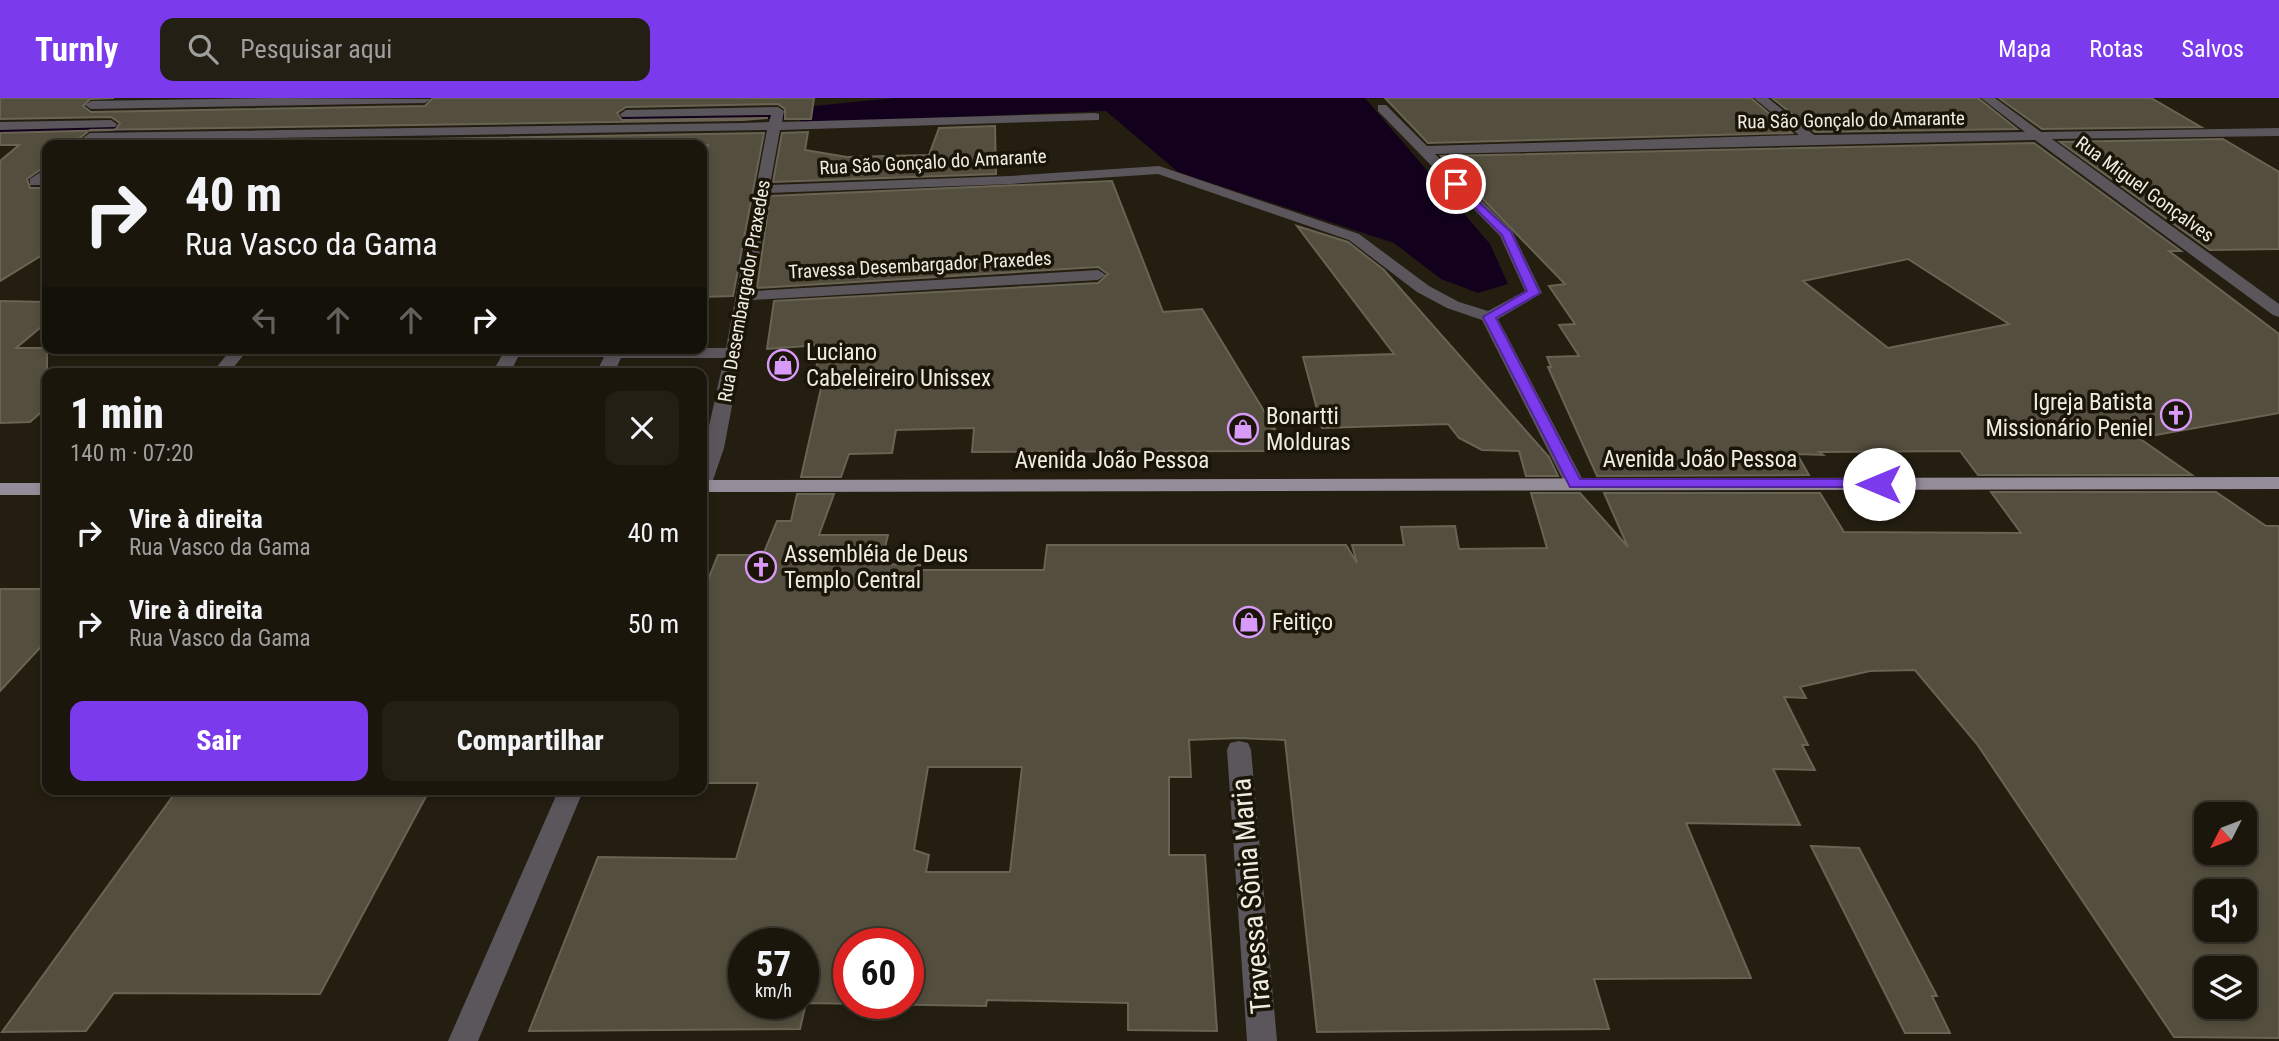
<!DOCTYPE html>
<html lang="pt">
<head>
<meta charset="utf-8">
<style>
	:root { --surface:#1a160c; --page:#231f15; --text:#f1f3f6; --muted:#9f9f9d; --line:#38352d; --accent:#7c3aed }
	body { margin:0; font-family:"Roboto Condensed",sans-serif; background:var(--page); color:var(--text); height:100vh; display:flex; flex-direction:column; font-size:26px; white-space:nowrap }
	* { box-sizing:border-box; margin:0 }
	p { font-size:23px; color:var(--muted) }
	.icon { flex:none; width:38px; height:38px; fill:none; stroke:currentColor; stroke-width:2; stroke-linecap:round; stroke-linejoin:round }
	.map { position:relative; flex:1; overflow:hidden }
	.side { position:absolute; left:42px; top:270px; width:665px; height:427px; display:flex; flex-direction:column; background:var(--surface); border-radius:14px; box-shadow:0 4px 10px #0003,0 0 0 2px var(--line) }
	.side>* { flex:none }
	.hud { position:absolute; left:42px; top:42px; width:665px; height:214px; border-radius:14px; box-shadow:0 4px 10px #0003,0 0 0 2px var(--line); background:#1a160c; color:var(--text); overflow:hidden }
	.needle { width:46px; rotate:228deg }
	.fabs { position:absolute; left:2194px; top:704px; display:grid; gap:14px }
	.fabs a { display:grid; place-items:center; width:63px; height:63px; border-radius:14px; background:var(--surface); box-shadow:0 4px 10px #0003,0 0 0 2px var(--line); font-size:35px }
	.speed { position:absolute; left:728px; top:830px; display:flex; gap:14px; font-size:35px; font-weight:700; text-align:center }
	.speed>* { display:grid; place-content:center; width:91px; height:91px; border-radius:50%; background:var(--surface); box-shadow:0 4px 10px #0003,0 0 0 2px var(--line); line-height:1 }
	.speed small { font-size:18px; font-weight:400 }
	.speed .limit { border:10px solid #d22; background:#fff; color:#111 }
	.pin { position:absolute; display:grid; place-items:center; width:60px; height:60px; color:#fff; margin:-30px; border:4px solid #fff; border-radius:50%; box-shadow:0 2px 7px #0007 }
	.me { position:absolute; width:77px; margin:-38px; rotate:270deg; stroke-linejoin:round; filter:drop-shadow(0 0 5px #0008) }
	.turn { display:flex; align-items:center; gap:24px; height:147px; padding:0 28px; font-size:32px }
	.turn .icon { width:91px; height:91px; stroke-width:2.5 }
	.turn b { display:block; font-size:49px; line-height:60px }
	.lanes { display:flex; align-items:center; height:66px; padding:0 28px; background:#0003; justify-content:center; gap:35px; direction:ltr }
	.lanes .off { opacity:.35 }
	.round { display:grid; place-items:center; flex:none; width:74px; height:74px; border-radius:14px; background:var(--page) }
	.summary { display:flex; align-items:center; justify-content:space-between; height:119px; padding:0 28px }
	h1 { font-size:42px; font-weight:800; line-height:52px }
	.primary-button { display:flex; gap:14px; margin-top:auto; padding:14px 28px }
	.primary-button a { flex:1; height:80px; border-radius:14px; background:var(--accent); color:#fff; font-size:28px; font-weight:800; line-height:80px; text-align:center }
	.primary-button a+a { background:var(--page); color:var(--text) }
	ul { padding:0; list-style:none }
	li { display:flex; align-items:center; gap:21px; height:91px; padding:0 28px }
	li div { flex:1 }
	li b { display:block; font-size:26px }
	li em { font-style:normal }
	header { display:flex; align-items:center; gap:42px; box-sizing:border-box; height:98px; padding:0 35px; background:var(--accent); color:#fff }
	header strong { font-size:33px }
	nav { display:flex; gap:38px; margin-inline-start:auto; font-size:24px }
	.search { width:490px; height:63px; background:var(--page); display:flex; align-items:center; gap:18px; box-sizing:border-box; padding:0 24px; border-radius:14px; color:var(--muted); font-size:26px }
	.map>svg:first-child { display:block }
</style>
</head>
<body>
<header>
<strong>Turnly</strong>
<div class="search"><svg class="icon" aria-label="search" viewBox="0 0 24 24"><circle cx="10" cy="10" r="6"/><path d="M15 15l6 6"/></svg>Pesquisar aqui</div>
<nav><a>Mapa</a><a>Rotas</a><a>Salvos</a></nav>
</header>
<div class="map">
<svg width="2279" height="943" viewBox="0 0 2279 943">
	<rect width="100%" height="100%" fill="#231e10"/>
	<path fill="#13001d" d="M895,0H1365L1490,146L1508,186L1478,195L1441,181L1394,145L1178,74L1106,13L800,25L804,9Z"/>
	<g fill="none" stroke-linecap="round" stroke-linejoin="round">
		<path fill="#13001d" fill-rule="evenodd" d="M806,15L811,18L809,20L601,25L596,22L601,19Z
			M138,28L140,30L135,33L0,36V30Z"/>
	</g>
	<path fill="#544e3e" stroke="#696353" stroke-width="2" fill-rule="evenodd" d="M0,0H114L90,1L83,8L91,14L425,8L433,0H814L811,21H785V11L778,6L626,9L617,15L622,22L768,20L743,22L90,32L71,47H47V67L27,81L30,90H40L47,84V154L0,183V63L19,47H0V35L115,32L120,25L111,19L0,21Z
		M1385,0H1751L1792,35L1428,45Z
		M1772,0H1978L2017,31L1815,34Z
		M1999,0H2151L2201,29L2042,31Z
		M995,28L996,76L773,84L782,35L808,34L805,52L847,59L929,57L939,30Z
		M764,35L733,198L702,199V82L708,47H92Z
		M2223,41L2279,74V151L2210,152L2060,44Z
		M2034,45L2181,153H2169L2279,236V315L2139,340L2192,377H1978L1960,353L1819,354L1823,357L1797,356L1809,377L1597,378L1548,269H1551L1547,259L1579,258L1559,227L1575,226L1549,188L1565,186L1441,58ZM1908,161L2009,226L1888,250L1803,183Z
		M1112,83L1163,214L1202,211L1275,331L1267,332L1280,353L972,354L974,330L896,332L892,355L849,356L841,379H801L824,277H815L820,247L767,251L774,203L1098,185L1108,176L1098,169L757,190L770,98Z
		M1297,128L1348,144L1384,172L1549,359L1558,378H1526L1519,353L1482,352L1459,340L1448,326L1322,330L1303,259L1394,256Z
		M0,203L47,204V224L16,250H47V309L30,324L0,325Z
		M1991,394H2216L2266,428H2279V940L2174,939L1977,646L1915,572L1870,573L1800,589L1806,600L1784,599L1808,647H1802L1815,672L1773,671L1800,727L1686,725L1751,880L1594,881L1609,931L1317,934L1285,642L1238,640L1189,642L1191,679H1169V757H1205L1217,933L1128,932V905L987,902L986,908L806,905L800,931L529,933L598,759L736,761L758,685H702V496L718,457H763L777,423H791L797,396H834L819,437H888L881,466L920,467L919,472H1044L1047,447H1346L1357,465L1352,447H1404L1401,429L1455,428L1459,451L1547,450L1531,395H1580L1628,449L1604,395H1820L1844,434L2021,435ZM928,669H1022L1010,774H926L929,757L914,752ZM2207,716H2245V754H2207ZM2207,793H2245V831H2207ZM744,845H803V905H744ZM849,845H908V905H849ZM2207,870H2245V908H2207Z
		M0,491H47V542L0,593Z
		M178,691H430L320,896L114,895L86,933L2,934Z
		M1811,748L1859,750L1937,898H1932L1950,935H1905Z"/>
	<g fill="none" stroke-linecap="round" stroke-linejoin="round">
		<path fill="#5a565c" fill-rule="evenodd" d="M277,0L431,1L425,5L91,11L85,7L91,3Z
			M1754,0H1768L1814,37L2025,34L1981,0H1995L2041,34L2279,30V38L2052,41L2279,206V219L2273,217L2035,42L1435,56L1512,133L1542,195L1498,221L1585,386L1582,390H1568L1565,386L1482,222L1447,210L1417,194L1349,142L1158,76L1010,86L768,95L754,193L1098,172L1106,177L1098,182L752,202L724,350L712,385L709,389L702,391V360L724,260H621L614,275H596L604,259H518L510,275H492L506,250H726L767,32L93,43L88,47H73L90,35L743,25L769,24L771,17L622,19L620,16L626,12L778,9L784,13L782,24L1095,15L1099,16V22L780,32L770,87L1010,78L1159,68L1359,136L1429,188L1459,204L1488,213L1525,193L1500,138L1378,13V7H1386L1427,48L1799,37Z
			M111,22L117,26L115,29L0,32V24Z
			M47,70V81L40,87H30V81Z
			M232,250H249L229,275H212Z
			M1239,643L1248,645L1251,652L1277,943H1247L1227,652L1230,645Z
			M559,691H584L478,943H448Z"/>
		<path fill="#958c9a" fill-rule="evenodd" d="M2279,379V391L702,394V382Z
			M0,385H47V397H0Z"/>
	</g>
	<path fill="#7c3aed" stroke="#51269a" stroke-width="2" d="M1456,83L1511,134L1540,195L1496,220L1580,381H1879L1887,386L1885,389H1570L1483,219L1527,193L1502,137L1453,88V84Z"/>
	<defs>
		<g id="shop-ring" transform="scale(1.575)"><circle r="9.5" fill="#1a1507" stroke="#d89af8" stroke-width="1.5"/><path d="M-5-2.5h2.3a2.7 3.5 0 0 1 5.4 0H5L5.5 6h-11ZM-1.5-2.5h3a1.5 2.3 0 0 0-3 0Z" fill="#d89af8"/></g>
		<g id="church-ring" transform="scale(1.575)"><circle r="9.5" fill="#1a1507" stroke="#d89af8" stroke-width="1.5"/><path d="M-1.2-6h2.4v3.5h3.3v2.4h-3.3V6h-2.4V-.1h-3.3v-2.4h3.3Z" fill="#d89af8"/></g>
	</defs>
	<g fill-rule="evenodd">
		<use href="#shop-ring" x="783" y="267"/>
		<use href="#church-ring" x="2176" y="317"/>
		<use href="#shop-ring" x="1243" y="331"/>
		<use href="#church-ring" x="761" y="469"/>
		<use href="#shop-ring" x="1249" y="524"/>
	</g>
	<g text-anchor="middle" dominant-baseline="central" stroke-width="7" stroke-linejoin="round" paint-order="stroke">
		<g font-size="19" fill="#efece2" stroke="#1a1507">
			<text transform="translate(1851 22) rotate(-1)">Rua São Gonçalo do Amarante</text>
			<text transform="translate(933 64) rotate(-3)">Rua São Gonçalo do Amarante</text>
			<text transform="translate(2145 91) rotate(36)">Rua Miguel Gonçalves</text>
			<text transform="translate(920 167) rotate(-3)">Travessa Desembargador Praxedes</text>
			<text transform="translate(744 193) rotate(-80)">Rua Desembargador Praxedes</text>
		</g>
		<g font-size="23" fill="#efece2" stroke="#1a1507" text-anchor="start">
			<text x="806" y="254">Luciano<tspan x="806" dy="26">Cabeleireiro Unissex</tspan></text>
			<text x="2153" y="304" text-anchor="end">Igreja Batista<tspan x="2153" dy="26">Missionário Peniel</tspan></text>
			<text x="1266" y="318">Bonartti<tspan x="1266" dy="26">Molduras</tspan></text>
			<text x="784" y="456">Assembléia de Deus<tspan x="784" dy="26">Templo Central</tspan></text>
			<text x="1272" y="524">Feitiço</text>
		</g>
		<g font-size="23" fill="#efece2" stroke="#1a1507">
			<text x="1700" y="361">Avenida João Pessoa</text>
			<text x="1112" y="362">Avenida João Pessoa</text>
		</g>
		<g font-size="28" fill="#efece2" stroke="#1a1507">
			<text transform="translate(1251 798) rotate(-95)">Travessa Sônia Maria</text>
		</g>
	</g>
</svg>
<div class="fabs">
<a><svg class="needle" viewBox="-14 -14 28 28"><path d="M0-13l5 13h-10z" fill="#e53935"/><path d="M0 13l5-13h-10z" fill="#9f9f9d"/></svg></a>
<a><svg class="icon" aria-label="sound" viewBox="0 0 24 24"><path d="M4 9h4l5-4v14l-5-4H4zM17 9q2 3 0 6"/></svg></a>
<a><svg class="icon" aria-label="layers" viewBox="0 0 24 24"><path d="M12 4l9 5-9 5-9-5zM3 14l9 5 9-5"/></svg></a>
</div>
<div class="speed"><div>57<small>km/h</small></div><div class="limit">60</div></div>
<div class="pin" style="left:1456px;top:86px;background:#d93025"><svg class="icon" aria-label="arrive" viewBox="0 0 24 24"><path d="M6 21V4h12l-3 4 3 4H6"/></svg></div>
<svg class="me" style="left:1879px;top:386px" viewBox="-20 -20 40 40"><circle r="19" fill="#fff"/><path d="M0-13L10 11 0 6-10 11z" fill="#7c3aed"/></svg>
<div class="hud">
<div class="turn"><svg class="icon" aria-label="right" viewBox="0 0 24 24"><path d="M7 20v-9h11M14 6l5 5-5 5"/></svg><div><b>40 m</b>Rua Vasco da Gama</div></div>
<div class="lanes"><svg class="icon off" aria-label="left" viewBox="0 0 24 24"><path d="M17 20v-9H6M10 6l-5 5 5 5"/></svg><svg class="icon off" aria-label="ahead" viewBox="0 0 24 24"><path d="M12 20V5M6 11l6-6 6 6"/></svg><svg class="icon off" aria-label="ahead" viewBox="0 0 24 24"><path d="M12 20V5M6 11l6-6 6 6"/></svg><svg class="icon" aria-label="right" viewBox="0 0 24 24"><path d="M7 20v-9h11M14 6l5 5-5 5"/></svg></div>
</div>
<section class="side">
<div class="summary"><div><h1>1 min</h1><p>140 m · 07:20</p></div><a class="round"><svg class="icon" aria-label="close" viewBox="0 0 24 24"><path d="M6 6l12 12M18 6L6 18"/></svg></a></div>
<ul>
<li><svg class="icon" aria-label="right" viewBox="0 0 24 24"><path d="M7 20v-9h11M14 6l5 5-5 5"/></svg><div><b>Vire à direita</b><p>Rua Vasco da Gama</p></div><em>40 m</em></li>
<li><svg class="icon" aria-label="right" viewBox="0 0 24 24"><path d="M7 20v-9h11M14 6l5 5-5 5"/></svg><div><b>Vire à direita</b><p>Rua Vasco da Gama</p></div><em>50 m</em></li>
</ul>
<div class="primary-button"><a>Sair</a><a>Compartilhar</a></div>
</section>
</div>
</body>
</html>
